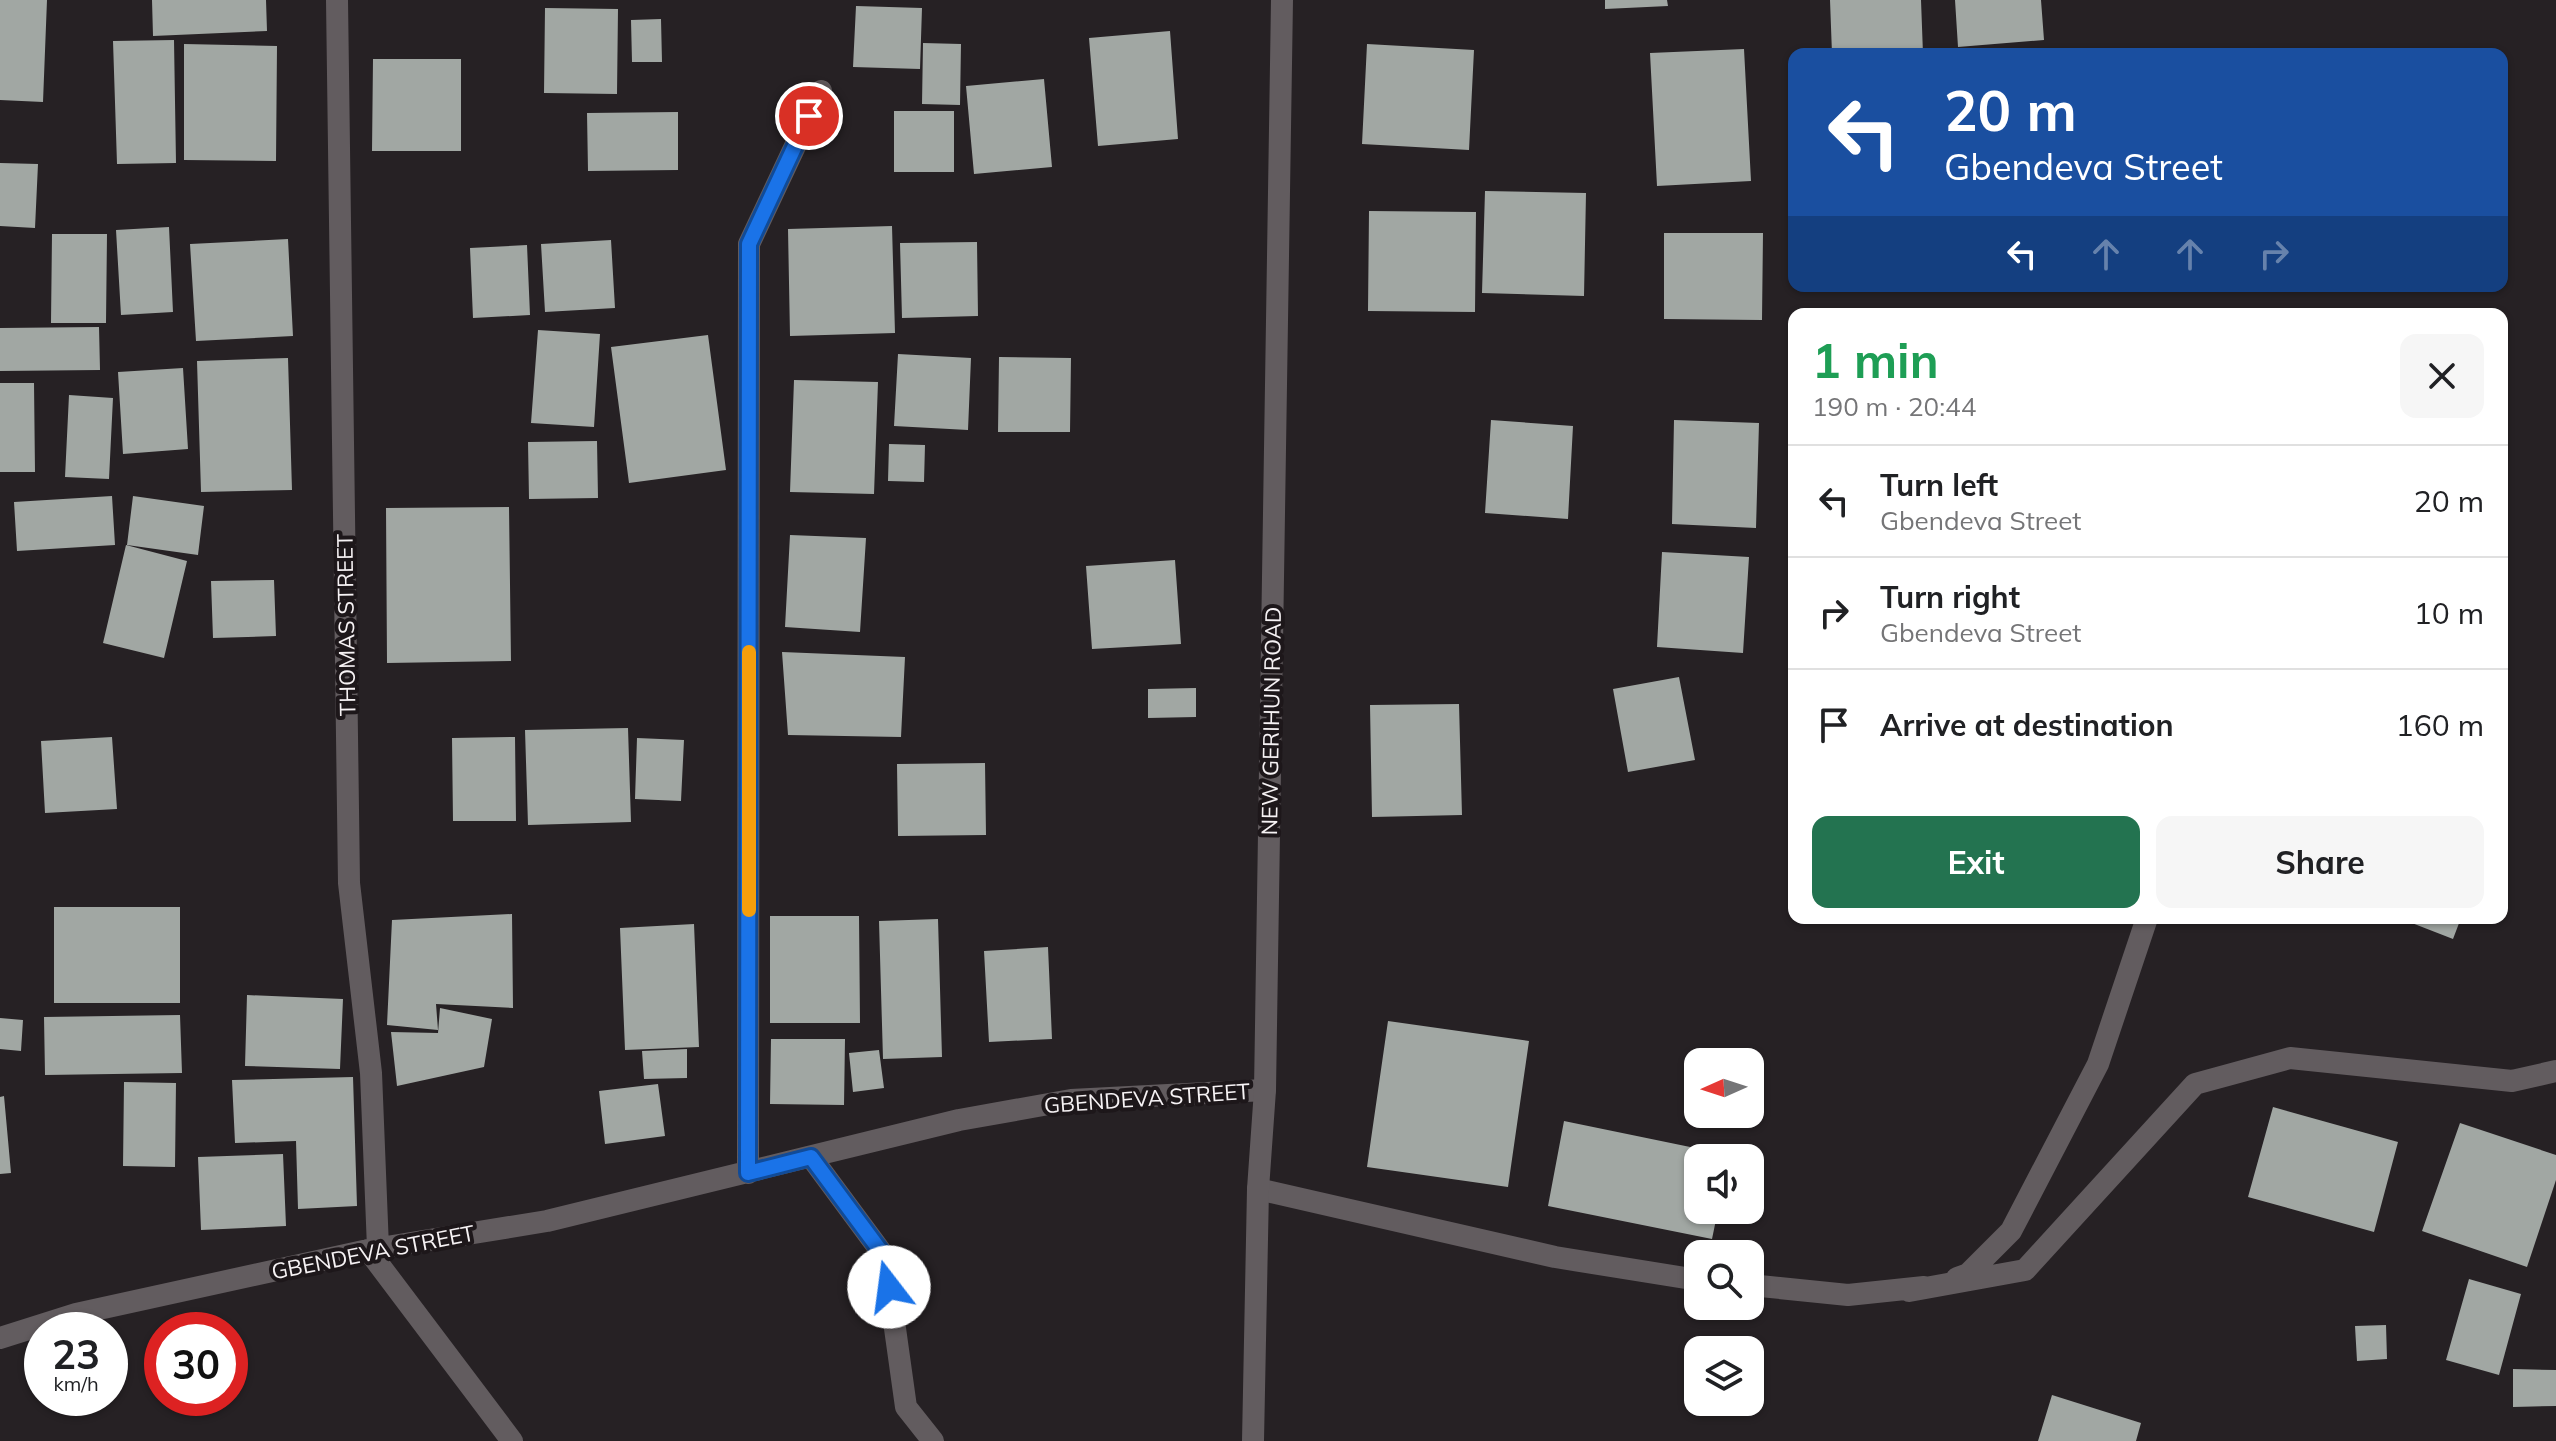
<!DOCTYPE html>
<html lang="en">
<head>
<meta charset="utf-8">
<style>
	:root { --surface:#fff; --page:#f6f6f6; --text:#202124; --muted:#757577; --line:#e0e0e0; --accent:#237350 }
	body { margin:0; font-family:Mulish,sans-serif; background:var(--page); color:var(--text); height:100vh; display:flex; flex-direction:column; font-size:30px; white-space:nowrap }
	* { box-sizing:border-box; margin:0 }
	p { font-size:26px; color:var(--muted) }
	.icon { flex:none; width:44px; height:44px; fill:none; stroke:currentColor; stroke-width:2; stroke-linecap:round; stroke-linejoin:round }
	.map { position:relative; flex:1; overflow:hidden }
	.side { position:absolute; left:1788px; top:308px; width:720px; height:616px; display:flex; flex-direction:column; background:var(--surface); border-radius:16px; box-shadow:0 2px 6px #0004 }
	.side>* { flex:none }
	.guide { position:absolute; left:1788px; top:48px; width:720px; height:244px; border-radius:16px; box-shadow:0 2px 6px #0004; background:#1a4fa0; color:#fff; overflow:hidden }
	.needle { width:52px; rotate:267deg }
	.tools { position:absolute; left:1684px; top:1048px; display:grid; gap:16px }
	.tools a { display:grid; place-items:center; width:80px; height:80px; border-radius:16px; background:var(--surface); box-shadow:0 2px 6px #0004; font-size:40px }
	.speed { position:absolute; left:24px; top:1312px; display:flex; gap:16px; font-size:40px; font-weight:700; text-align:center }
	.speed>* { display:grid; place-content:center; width:104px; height:104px; border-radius:50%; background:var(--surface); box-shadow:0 2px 6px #0004; line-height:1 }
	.speed small { font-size:20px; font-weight:400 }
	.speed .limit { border:12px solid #d22; background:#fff; color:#111 }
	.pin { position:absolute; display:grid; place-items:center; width:68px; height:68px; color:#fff; margin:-34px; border:4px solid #fff; border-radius:50%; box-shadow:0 2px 8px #0007 }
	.me { position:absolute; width:88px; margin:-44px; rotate:345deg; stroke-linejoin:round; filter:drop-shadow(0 0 6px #0008) }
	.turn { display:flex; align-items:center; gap:28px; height:168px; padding:0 24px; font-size:36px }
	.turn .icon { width:104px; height:104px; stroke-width:2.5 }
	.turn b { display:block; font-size:56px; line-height:68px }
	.lanes { display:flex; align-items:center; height:76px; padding:0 24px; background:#0003; justify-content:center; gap:40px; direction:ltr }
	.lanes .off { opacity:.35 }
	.round { display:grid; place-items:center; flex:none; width:84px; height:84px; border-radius:16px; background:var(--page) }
	.summary { display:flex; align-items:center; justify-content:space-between; height:136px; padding:0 24px }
	h1 { font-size:48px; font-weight:700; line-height:60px; color:#1e9e55 }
	.button { display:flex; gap:16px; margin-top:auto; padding:16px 24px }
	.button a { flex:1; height:92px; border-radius:16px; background:var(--accent); color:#fff; font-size:32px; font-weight:700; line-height:92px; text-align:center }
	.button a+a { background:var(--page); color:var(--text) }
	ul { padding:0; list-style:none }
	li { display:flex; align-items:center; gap:24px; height:112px; padding:0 24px; border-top:2px solid var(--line) }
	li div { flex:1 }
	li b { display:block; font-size:30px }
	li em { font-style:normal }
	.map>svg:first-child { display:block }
</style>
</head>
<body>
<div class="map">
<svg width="2556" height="1441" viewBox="0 0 2556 1441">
	<rect width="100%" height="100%" fill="#262124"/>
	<path fill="#a1a7a3" d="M0,0H47L43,102L0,100Z
		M152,0H266L267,31L153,36Z
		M1605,0H1667L1668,6L1605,9Z
		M1830,0H1921L1923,54H1832Z
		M1955,0H2041L2044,40L1958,47Z
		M856,6L922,8L920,69L853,67Z
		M545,8L618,9L617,94L544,93Z
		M661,19L662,62H632L631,20Z
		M1170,31L1178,139L1098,146L1089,38Z
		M174,40L176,163L117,164L113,41Z
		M923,43L961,44L960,105L922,104Z
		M184,44L277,46L276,161L184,160Z
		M1367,44L1474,50L1469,150L1362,144Z
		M1744,49L1751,181L1657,186L1650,53Z
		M373,59H461V151H372Z
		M1044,79L1052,167L974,174L966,86Z
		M894,111H954V172H894Z
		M678,112V170L588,171L587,113Z
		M0,163L38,164L35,228L0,226Z
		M1485,191L1586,193L1584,296L1482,293Z
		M1369,211L1476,212L1475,312L1368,311Z
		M892,226L895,333L790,336L788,229Z
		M169,227L173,312L121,315L116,230Z
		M1664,233H1763L1762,320L1664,319Z
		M52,234H107L106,323H51Z
		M288,239L293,336L196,341L190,244Z
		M611,240L615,308L545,312L541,244Z
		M977,242L978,316L902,318L900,243Z
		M527,245L530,315L473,318L470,248Z
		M99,327L100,370L0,371V328Z
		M538,330L600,334L594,427L531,423Z
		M708,335L726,470L629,483L611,347Z
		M898,354L971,358L968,430L894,426Z
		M999,357L1071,358L1070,432H998Z
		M288,358L292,490L201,492L197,361Z
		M183,368L188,449L123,454L118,372Z
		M794,380L878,382L874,494L790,492Z
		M0,383H34L35,472H0Z
		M69,395L113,398L109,479L65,477Z
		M1491,420L1573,426L1568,519L1485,513Z
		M1674,420L1759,423L1756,528L1672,524Z
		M597,441L598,498L529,499L528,442Z
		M889,444L925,445L924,482L888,481Z
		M112,496L115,545L17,551L14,502Z
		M133,496L204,506L198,555L127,545Z
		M509,507L511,661L387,663L386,508Z
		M790,535L866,538L860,632L785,627Z
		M126,545L187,561L164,658L103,643Z
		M1662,552L1749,557L1743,653L1657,647Z
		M1175,560L1181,644L1092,649L1086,566Z
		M274,580L276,636L213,638L211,581Z
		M782,652L905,657L901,737L788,735Z
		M1679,677L1695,760L1628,772L1613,689Z
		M1196,688V717L1148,718V689Z
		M1459,704L1462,815L1372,817L1370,705Z
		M628,728L631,822L528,825L525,730Z
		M112,737L117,809L45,813L41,741Z
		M515,737L516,821H453L452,738Z
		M637,738L684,740L681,801L635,799Z
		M985,763L986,835L898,836L897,764Z
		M54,907H180V1003H54Z
		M512,914L513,1008L436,1004L438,1030L387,1025L392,920Z
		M770,916H859L860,1023H770Z
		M2399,918H2461L2453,939Z
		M938,919L942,1057L883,1059L879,921Z
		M694,924L699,1047L625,1050L620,928Z
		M1048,947L1052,1039L989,1042L984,951Z
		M247,995L343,999L340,1069L245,1066Z
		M440,1008L492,1019L484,1067L397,1086L391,1032L438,1033Z
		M180,1015L182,1073L45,1075L44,1017Z
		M0,1018L23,1020L21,1051L0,1049Z
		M1388,1021L1529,1041L1508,1187L1367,1167Z
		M771,1039H845L844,1105L770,1104Z
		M687,1049V1078L644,1079L642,1051Z
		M879,1050L884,1088L853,1092L849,1053Z
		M353,1077L357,1206L298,1209L296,1141L235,1143L232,1080Z
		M124,1082L176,1083L175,1167L123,1166Z
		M658,1084L665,1136L605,1144L599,1091Z
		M4,1096L11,1173L0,1174V1097Z
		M2273,1107L2398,1142L2374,1232L2248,1197Z
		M1564,1121L1729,1155V1158H1698V1210H1718L1712,1239L1548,1206Z
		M2460,1123L2556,1155V1180L2527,1267L2422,1231Z
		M283,1154L286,1226L201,1230L198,1157Z
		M2469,1279L2521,1294L2499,1375L2446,1360Z
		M2386,1325L2387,1359L2357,1361L2355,1326Z
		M2513,1369L2556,1370V1406L2513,1407Z
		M2052,1395L2141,1423L2136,1441H2038Z"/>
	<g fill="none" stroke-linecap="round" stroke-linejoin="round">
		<path stroke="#625c5f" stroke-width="22" d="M337,0L349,883L371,1073L378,1248
			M811,1157L885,1257L906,1407L933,1441
			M748,1173L749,244L821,91
			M1258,1189L1555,1257L1698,1280
			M368,1250L512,1441
			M1957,1278L1968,1274L2011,1231L2098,1064L2147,918
			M1750,1285L1848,1295L1924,1287
			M1909,1291L2025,1270L2195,1084L2290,1058L2512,1081L2556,1071
			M0,1338L76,1314L368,1250L547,1221L959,1120L1071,1100L1265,1090"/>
		<path stroke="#625c5f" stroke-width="22" d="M1253,1441L1258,1189L1265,1090L1282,0"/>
	</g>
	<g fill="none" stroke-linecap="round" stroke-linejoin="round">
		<g stroke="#114b97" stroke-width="20">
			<path id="route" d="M809,116L749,244L748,1173L811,1157L885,1257L889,1287"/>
		</g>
		<use href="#route" stroke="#1a73e8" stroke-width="14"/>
		<path stroke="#f59e0b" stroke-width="14" d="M749,910V652"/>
	</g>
	<g text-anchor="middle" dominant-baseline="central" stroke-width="8" stroke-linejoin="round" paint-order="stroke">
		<g font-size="22" fill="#f6f2f4" stroke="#1d171a">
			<text transform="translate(346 625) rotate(-91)">THOMAS STREET</text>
			<text transform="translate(1271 721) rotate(-89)">NEW GERIHUN ROAD</text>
			<text transform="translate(1147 1098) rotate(-4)">GBENDEVA STREET</text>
			<text transform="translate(373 1252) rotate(-11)">GBENDEVA STREET</text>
		</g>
	</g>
</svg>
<div class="tools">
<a><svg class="needle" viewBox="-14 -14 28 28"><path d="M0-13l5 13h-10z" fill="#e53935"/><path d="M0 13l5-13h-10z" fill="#757577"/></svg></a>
<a><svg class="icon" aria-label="sound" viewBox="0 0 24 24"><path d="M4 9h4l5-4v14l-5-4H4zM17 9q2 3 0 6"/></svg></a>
<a><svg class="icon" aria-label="search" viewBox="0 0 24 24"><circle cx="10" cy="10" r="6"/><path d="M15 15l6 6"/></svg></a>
<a><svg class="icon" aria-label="layers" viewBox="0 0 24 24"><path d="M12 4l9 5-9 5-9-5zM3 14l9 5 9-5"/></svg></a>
</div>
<div class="speed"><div>23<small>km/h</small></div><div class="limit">30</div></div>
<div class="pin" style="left:809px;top:116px;background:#d93025"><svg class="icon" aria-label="arrive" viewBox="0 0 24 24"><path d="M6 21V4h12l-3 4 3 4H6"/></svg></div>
<svg class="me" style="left:889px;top:1287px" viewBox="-20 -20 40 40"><circle r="19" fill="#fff"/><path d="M0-13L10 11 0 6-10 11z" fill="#1a73e8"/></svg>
<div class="guide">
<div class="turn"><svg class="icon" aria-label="left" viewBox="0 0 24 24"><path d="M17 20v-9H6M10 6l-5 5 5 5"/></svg><div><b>20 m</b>Gbendeva Street</div></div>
<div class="lanes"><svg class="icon" aria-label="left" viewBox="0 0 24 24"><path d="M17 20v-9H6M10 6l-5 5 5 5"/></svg><svg class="icon off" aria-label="ahead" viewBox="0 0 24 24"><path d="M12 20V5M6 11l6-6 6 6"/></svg><svg class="icon off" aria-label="ahead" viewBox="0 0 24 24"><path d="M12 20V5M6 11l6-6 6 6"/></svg><svg class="icon off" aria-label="right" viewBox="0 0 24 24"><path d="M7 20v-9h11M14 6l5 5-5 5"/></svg></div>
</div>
<section class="side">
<div class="summary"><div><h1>1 min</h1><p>190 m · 20:44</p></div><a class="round"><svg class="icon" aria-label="close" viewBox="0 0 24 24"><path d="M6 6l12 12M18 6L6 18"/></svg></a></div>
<ul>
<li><svg class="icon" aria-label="left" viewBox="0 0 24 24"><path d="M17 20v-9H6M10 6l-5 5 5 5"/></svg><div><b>Turn left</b><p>Gbendeva Street</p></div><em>20 m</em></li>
<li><svg class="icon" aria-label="right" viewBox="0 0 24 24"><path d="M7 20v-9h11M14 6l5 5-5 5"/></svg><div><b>Turn right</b><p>Gbendeva Street</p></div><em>10 m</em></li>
<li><svg class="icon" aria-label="arrive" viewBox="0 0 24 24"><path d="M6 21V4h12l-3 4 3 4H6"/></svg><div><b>Arrive at destination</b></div><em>160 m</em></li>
</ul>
<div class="button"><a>Exit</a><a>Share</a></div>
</section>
</div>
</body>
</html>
